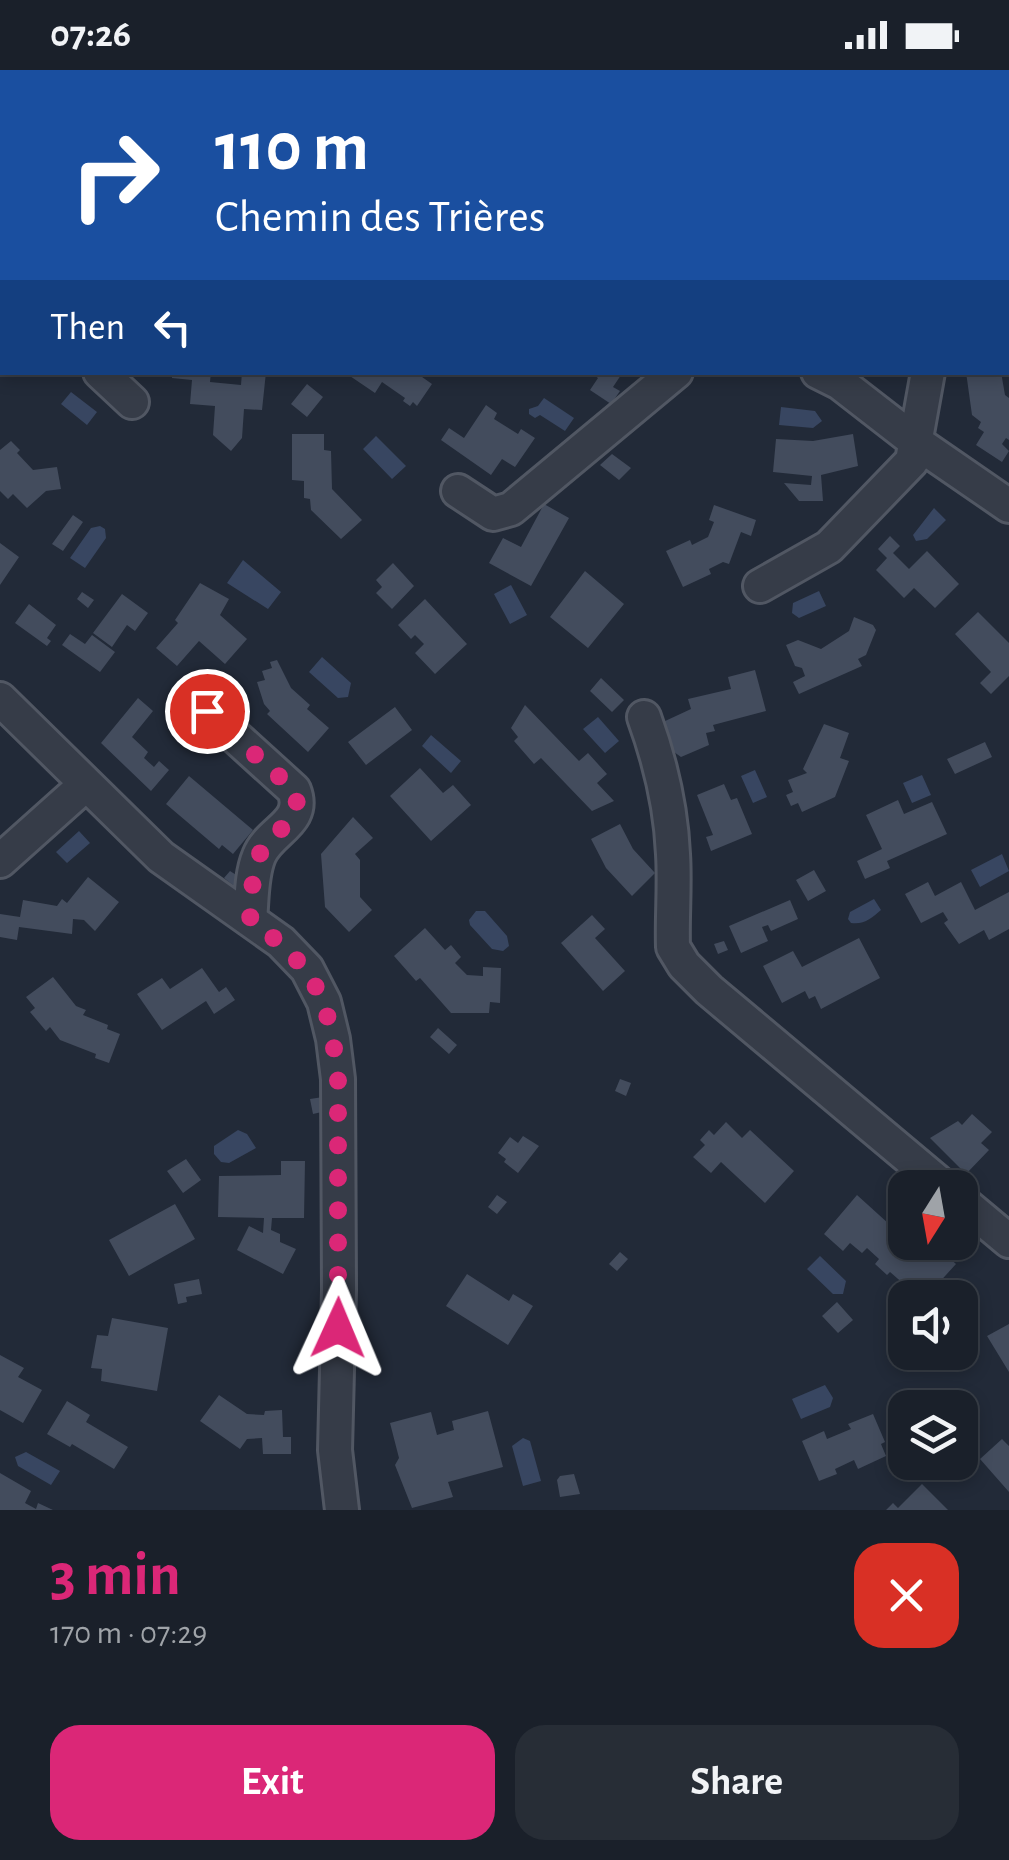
<!DOCTYPE html>
<html lang="en">
<head>
<meta charset="utf-8">
<style>
	:root { --surface:#1a202a; --page:#272d36; --text:#f1f3f6; --muted:#9fa3a8; --line:#383e47; --accent:#db2777 }
	body { margin:0; font-family:"Alegreya Sans",sans-serif; background:var(--page); color:var(--text); height:100vh; display:flex; flex-direction:column; font-size:38px; white-space:nowrap }
	* { box-sizing:border-box; margin:0 }
	p { font-size:32px; color:var(--muted) }
	.icon { flex:none; width:55px; height:55px; fill:none; stroke:currentColor; stroke-width:2; stroke-linecap:round; stroke-linejoin:round }
	.map { position:relative; height:1440px; overflow:hidden }
	.side { display:flex; flex-direction:column; background:var(--surface); flex:1 }
	.side>* { flex:none }
	.guide { position:absolute; left:0px; top:0px; width:1010px; height:305px; box-shadow:0 5px 15px #0003,0 0 0 2px var(--line); background:#1a4fa0; color:#fff; overflow:hidden }
	.needle { width:65px; rotate:191deg }
	.tools { position:absolute; left:888px; top:1100px; display:grid; gap:20px }
	.tools a { display:grid; place-items:center; width:90px; height:90px; border-radius:20px; background:var(--surface); box-shadow:0 5px 15px #0003,0 0 0 2px var(--line); font-size:50px }
	.pin { position:absolute; display:grid; place-items:center; width:85px; height:85px; color:#fff; margin:-42px; border:5px solid #fff; border-radius:50%; box-shadow:0 2px 10px #0007 }
	.me { position:absolute; width:110px; margin:-55px; rotate:1deg; stroke-linejoin:round; filter:drop-shadow(0 0 8px #0008) }
	.turn { display:flex; align-items:center; gap:35px; height:210px; padding:0 50px; font-size:45px }
	.turn .icon { width:130px; height:130px; stroke-width:2.5 }
	.turn b { display:block; font-size:70px; line-height:85px }
	.then { display:flex; align-items:center; height:95px; padding:0 50px; background:#0003; gap:20px; font-size:38px }
	.round { display:grid; place-items:center; flex:none; width:105px; height:105px; border-radius:30px; background:var(--page) }
	.summary { display:flex; align-items:center; justify-content:space-between; height:170px; padding:0 50px }
	h1 { font-size:60px; font-weight:700; line-height:75px; color:var(--accent) }
	.action { display:flex; gap:20px; margin-top:auto; padding:20px 50px }
	.action a { flex:1; height:115px; border-radius:30px; background:var(--accent); color:#fff; font-size:40px; font-weight:700; line-height:115px; text-align:center }
	.action a+a { background:var(--page); color:var(--text) }
	.status { display:flex; justify-content:space-between; align-items:center; height:70px; padding:0 50px; background:var(--surface); direction:ltr }
	.status svg { height:28px; fill:currentColor }
	.map>svg:first-child { display:block }
</style>
</head>
<body>
<div class="status"><b>07:26</b><svg viewBox="0 0 49 12"><path d="M0 12V9h3v3zM5 12V6h3v6zM10 12V3h3v9zM15 12V0h3v12zM26 1h20v11H26zM47 4h2v5h-2z"/></svg></div>
<div class="map">
<svg width="1009" height="1440" viewBox="0 0 1009 1440">
	<rect width="100%" height="100%" fill="#222a38"/>
	<path fill="#384661" d="M71,322L97,342L87,355L61,334Z
		M544,328L574,348L565,361L540,345L535,348L529,344V339L538,336Z
		M781,337L815,341L822,351L813,358L779,355Z
		M376,366L406,396L392,409L363,379Z
		M934,438L946,450L927,469L916,471L913,465Z
		M100,456L105,459L106,468L85,498L70,488L91,458Z
		M243,490L281,522L268,539L227,513Z
		M511,515L527,545L510,554L494,524Z
		M819,521L826,536L799,548L792,543L793,533Z
		M322,587L351,613L348,627L338,628L309,602Z
		M598,647L619,671L605,683L583,659Z
		M431,665L461,691L451,703L422,676Z
		M755,700L767,727L753,733L741,706Z
		M922,705L931,725L912,733L903,713Z
		M79,761L90,773L67,793L56,782Z
		M1002,784L1009,801L980,817L971,800Z
		M874,829L881,840C872,848 864,855 851,853L848,849L850,842Z
		M476,841H485L507,866L509,876L503,881L492,879L470,855L469,850Z
		M238,1060L247,1064L256,1078L229,1093L221,1092L214,1084V1076Z
		M820,1186L846,1211L843,1224H833L807,1199Z
		M825,1315L833,1328L830,1337L801,1349L792,1329Z
		M523,1368L530,1371L541,1411L523,1416L512,1376Z
		M26,1382L60,1401L51,1415L18,1396L15,1387Z"/>
	<path fill="#434c5d" d="M172,302H211L210,312L241,315L242,302H266L262,340L244,339L242,368L231,381L213,365L215,336L190,334L192,310L172,308Z
		M344,302H415L432,314L417,336L413,332L410,336L403,331L405,328L382,312L375,323Z
		M590,302H623L613,317L620,321L611,334L590,320L598,308Z
		M966,302H1001L1005,325L1009,328V370L1006,368L1002,374L1009,381L1002,392L976,375L984,362L978,358L981,352L972,345Z
		M307,314L323,327L307,347L291,334Z
		M486,335L497,343L494,349L518,364L521,359L535,368L515,397L502,389L491,405L441,370L449,358L464,368Z
		M292,364H324V380L331,381L332,419L362,450L341,469L311,440L310,429L304,428V411L292,410Z
		M853,364L858,396L821,405L823,431H799L784,413L811,415L812,406L773,402L776,369L813,371Z
		M11,371L20,380L17,383L33,400L57,397L61,419L46,421L27,438L13,424L8,429L0,421V380Z
		M612,384L631,398L619,410L600,395Z
		M544,434L569,448L531,516L489,493L503,468L521,477Z
		M714,435L756,450L751,466L741,462L729,494L723,492L709,499L711,504L683,517L666,481L690,470L692,475L708,467L714,452L709,450Z
		M73,445L83,452L63,481L52,474Z
		M890,466L900,476L893,483L909,499L927,481L959,514L935,538L914,518L904,528L876,500L887,488L878,479Z
		M0,473L19,487L0,515Z
		M393,493L414,516L392,539L376,523L382,517L376,510Z
		M585,501L624,534L588,578L550,547Z
		M200,513L229,529L220,545L247,569L225,594L199,571L177,596L156,578L178,553L175,550Z
		M82,522L94,530L88,538L77,529Z
		M122,524L148,543L135,561L127,555L112,577L93,563Z
		M425,529L467,574L435,604L415,583L424,574L415,565L411,569L398,555Z
		M29,534L56,555L47,568L51,571L47,576L15,553Z
		M978,542L1009,573V606L991,624L980,613L991,602L955,564Z
		M854,547L873,555L876,560L866,585L858,589L862,596L799,624L793,612L805,606L802,598L795,596L786,575L798,570L821,579L849,561Z
		M70,564L85,574L92,565L115,582L100,602L62,575Z
		M277,590L291,618L310,635L307,639L329,658L308,682L267,644L270,641L264,634L257,612L265,610L262,601L272,598L270,592Z
		M755,600L766,641L713,655L715,661L706,663L709,675L681,687L667,677L663,652L691,639L688,629L731,619L728,607Z
		M601,608L624,630L612,642L590,621Z
		M138,628L153,641L132,667L148,682L144,688L154,697L159,691L169,700L151,721L101,673Z
		M525,635L579,691L588,683L607,704L597,713L614,731L592,741L541,688L534,694L514,671L518,667L511,658Z
		M395,637L412,660L366,695L348,672Z
		M824,654L849,663L840,688L849,691L835,727L802,742L798,733L791,736L786,725L793,722L788,710L807,703L803,699Z
		M985,672L992,687L955,704L947,689Z
		M420,698L443,723L453,715L471,735L431,771L390,726Z
		M189,706L253,760L233,784L222,775L219,779L166,734Z
		M724,714L731,730L737,728L752,764L711,781L706,767L713,765L697,725Z
		M898,730L904,744L932,732L947,764L887,791L890,798L865,809L857,791L882,779L866,745Z
		M353,747L373,768L355,784L360,790V827L372,840L349,862L325,837L321,784Z
		M620,754L633,779L655,803L632,826L606,798L591,769Z
		M814,800L826,821L808,831L796,810Z
		M230,801L244,810L238,819L224,808Z
		M88,807L119,832L95,861L84,850L73,849L72,864L19,857L17,870L0,867V844L20,847L23,830L57,836L62,829L67,833Z
		M928,812L935,826L961,812L975,840L1009,822V859L989,870L984,860L959,874L944,853L948,850L943,842L921,853L905,824Z
		M790,830L798,849L771,861L768,855L762,857L768,871L741,883L729,856Z
		M592,845L605,859L595,868L625,901L603,921L561,873Z
		M425,858L445,880L451,875L461,887L455,893L467,905L483,906V897L501,898L500,933L490,932L489,943H451L420,908L416,911L394,886Z
		M859,868L880,908L821,939L815,926L809,929L805,921L782,933L763,896L793,881L802,897Z
		M724,871L728,880L718,884L714,874Z
		M202,898L219,922L226,917L235,930L214,944L206,931L162,960L137,924L162,908L170,919Z
		M53,907L76,936L86,940L83,945L108,955L107,959L120,964L109,993L95,988L96,984L60,970L50,957L46,961L30,942L35,938L26,927Z
		M438,958L457,975L449,984L430,967Z
		M620,1009L631,1013L626,1026L615,1021Z
		M323,1027L326,1041L313,1044L310,1029Z
		M972,1044L992,1062L981,1073L989,1080L966,1104L930,1068L958,1051L962,1055Z
		M726,1052L742,1068L750,1060L794,1101L765,1133L721,1092L711,1103L693,1087L705,1075L700,1070L709,1060L714,1065Z
		M523,1066L539,1076L518,1103L504,1092L506,1089L498,1083L510,1067L518,1073Z
		M186,1089L201,1110L183,1123L167,1101Z
		M281,1091H305L304,1148H272L271,1160L280,1164V1172L296,1179L283,1204L237,1180L249,1156L263,1163L264,1148L218,1147L219,1106L281,1105Z
		M497,1125L507,1132L497,1144L488,1137Z
		M857,1125L889,1154L900,1142L905,1146V1172H922L931,1186L938,1178L956,1194L925,1228H920L890,1202L887,1205L875,1194L879,1189L867,1178L862,1183L850,1173L843,1181L824,1164Z
		M175,1134L195,1169L129,1206L109,1170Z
		M620,1182L628,1189L617,1201L609,1194Z
		M467,1204L509,1231L513,1224L533,1236L508,1275L446,1236Z
		M199,1209L202,1224L186,1227L187,1232L178,1234L174,1214Z
		M837,1232L853,1250L838,1263L822,1246Z
		M112,1248L168,1258L157,1321L101,1311L102,1299L91,1298L97,1265L108,1266Z
		M1009,1254V1302L987,1266Z
		M0,1285L24,1298L18,1307L42,1320L23,1353L0,1340Z
		M219,1325L247,1344L264,1345L265,1341L282,1340L283,1367H291V1384H263L262,1368L247,1369L240,1379L200,1351Z
		M67,1331L90,1345L86,1352L128,1377L114,1399L72,1374L70,1377L47,1364Z
		M488,1341L503,1397L448,1412L453,1427L412,1438L395,1395L399,1388L390,1353L431,1342L437,1365L454,1360L452,1351Z
		M873,1344L885,1372L881,1374L886,1386L858,1399L854,1390L835,1399L837,1404L819,1411L802,1371L824,1361L827,1369L851,1359L848,1354Z
		M1002,1369L1009,1376V1422L980,1389Z
		M0,1403L31,1421L25,1433L36,1439L38,1433L53,1440H0Z
		M574,1404L580,1424L560,1427L557,1410L560,1406Z
		M922,1414L948,1440H886L893,1433L898,1438Z"/>
	<g fill="none" stroke-linecap="round" stroke-linejoin="round">
		<g stroke="#515763" stroke-width="38">
			<path id="minor" d="M264,0L267,2
				M0,211L2,213
				M100,302L132,332
				M818,302L840,313L916,372L1009,436
				M458,421L493,444L511,439L676,302
				M760,516L829,477L912,391L928,302
				M0,629L161,787L281,872L307,899L324,932L333,969L338,1009L339,1220L335,1380L342,1440
				M207,641L294,720C307,753 269,760 259,786C251,805 252,830 250,850
				M644,647C660,691 671,737 673,784C675,815 672,846 673,877L684,895L709,920L945,1118
				M0,791L85,715
				M960,1130L1009,1171"/>
		</g>
		<use href="#minor" stroke="#363c48" stroke-width="32"/>
	</g>
	<g fill="none" stroke-linecap="round" stroke-linejoin="round">
		<path stroke="#db2777" stroke-width="18" stroke-dasharray="0 32.4" d="M207,641L294,720C307,752 269,760 259,786C251,805 252,830 250,850C318,899 329,928 338,1009V1258"/>
	</g>
</svg>
<div class="tools">
<a><svg class="needle" viewBox="-14 -14 28 28"><path d="M0-13l5 13h-10z" fill="#e53935"/><path d="M0 13l5-13h-10z" fill="#9fa3a8"/></svg></a>
<a><svg class="icon" aria-label="sound" viewBox="0 0 24 24"><path d="M4 9h4l5-4v14l-5-4H4zM17 9q2 3 0 6"/></svg></a>
<a><svg class="icon" aria-label="layers" viewBox="0 0 24 24"><path d="M12 4l9 5-9 5-9-5zM3 14l9 5 9-5"/></svg></a>
</div>
<div class="pin" style="left:207px;top:641px;background:#d93025"><svg class="icon" aria-label="arrive" viewBox="0 0 24 24"><path d="M6 21V4h12l-3 4 3 4H6"/></svg></div>
<svg class="me" style="left:338px;top:1258px" viewBox="-20 -20 40 40"><path d="M0-17L14 15 0 8-14 15z" fill="#db2777" stroke="#fff" stroke-width="4"/></svg>
<div class="guide">
<div class="turn"><svg class="icon" aria-label="right" viewBox="0 0 24 24"><path d="M7 20v-9h11M14 6l5 5-5 5"/></svg><div><b>110 m</b>Chemin des Trières</div></div>
<div class="then">Then<svg class="icon" aria-label="left" viewBox="0 0 24 24"><path d="M17 20v-9H6M10 6l-5 5 5 5"/></svg></div>
</div>
</div>
<section class="side">
<div class="summary"><div><h1>3 min</h1><p>170 m · 07:29</p></div><a class="round" style="background:#d93025;color:#fff"><svg class="icon" aria-label="close" viewBox="0 0 24 24"><path d="M6 6l12 12M18 6L6 18"/></svg></a></div>
<div class="action"><a>Exit</a><a>Share</a></div>
</section>
</body>
</html>
